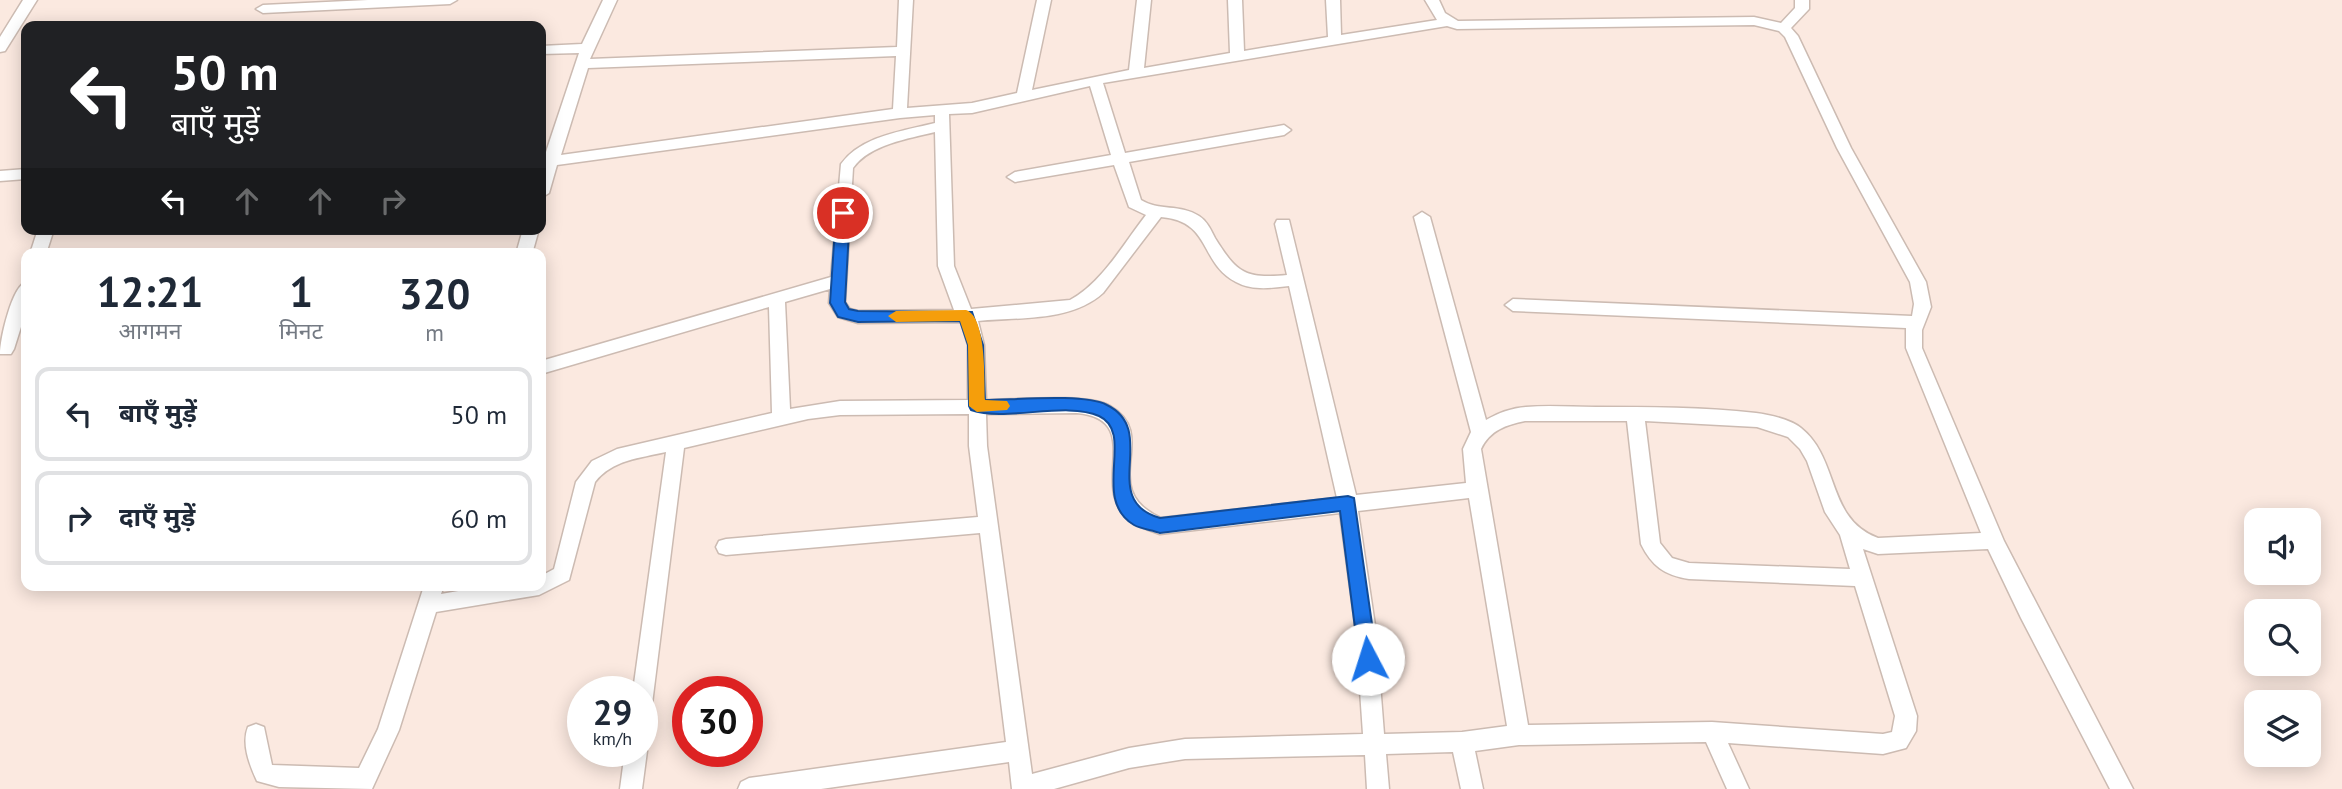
<!DOCTYPE html>
<html lang="hi">
<head>
<meta charset="utf-8">
<style>
	:root { --surface:#fff; --page:#f6f6f7; --text:#1f2937; --muted:#747a83; --line:#e0e1e3 }
	body { margin:0; font-family:"PT Sans","Noto Sans Devanagari",sans-serif; background:var(--page); color:var(--text); height:100vh; display:flex; flex-direction:column; font-size:26px; white-space:nowrap }
	* { box-sizing:border-box; margin:0 }
	p { font-size:23px; color:var(--muted) }
	.icon { flex:none; width:38px; height:38px; fill:none; stroke:currentColor; stroke-width:2; stroke-linecap:round; stroke-linejoin:round }
	.map { position:relative; flex:1; overflow:hidden }
	.side { position:absolute; left:21px; top:248px; width:525px; height:343px; display:flex; flex-direction:column; background:var(--surface); border-radius:14px; box-shadow:0 4px 18px #0003 }
	.side>* { flex:none }
	.hud { position:absolute; left:21px; top:21px; width:525px; height:214px; border-radius:14px; box-shadow:0 4px 18px #0003; background:#202124; color:#fff; overflow:hidden }
	.tools { position:absolute; left:2244px; top:508px; display:grid; gap:14px }
	.tools a { display:grid; place-items:center; width:77px; height:77px; border-radius:14px; background:var(--surface); box-shadow:0 4px 18px #0003; font-size:35px }
	.speed { position:absolute; left:567px; top:676px; display:flex; gap:14px; font-size:35px; font-weight:700; text-align:center }
	.speed>* { display:grid; place-content:center; width:91px; height:91px; border-radius:50%; background:var(--surface); box-shadow:0 4px 18px #0003; line-height:1 }
	.speed small { font-size:18px; font-weight:400 }
	.speed .limit { border:10px solid #d22; background:#fff; color:#111 }
	.pin { position:absolute; display:grid; place-items:center; width:60px; height:60px; color:#fff; margin:-30px; border:4px solid #fff; border-radius:50%; box-shadow:0 2px 7px #0007 }
	.me { position:absolute; width:77px; margin:-38px; rotate:355deg; stroke-linejoin:round; filter:drop-shadow(0 0 5px #0008) }
	.turn { display:flex; align-items:center; gap:24px; height:147px; padding:0 35px; font-size:32px }
	.turn .icon { width:91px; height:91px; stroke-width:2.5 }
	.turn b { display:block; font-size:49px; line-height:60px }
	.lanes { display:flex; align-items:center; height:66px; padding:0 35px; background:#0003; justify-content:center; gap:35px; direction:ltr }
	.lanes .off { opacity:.35 }
	.eta { display:flex; justify-content:space-evenly; align-items:center; height:119px; text-align:center }
	.eta b { font-size:42px; font-weight:700; line-height:49px }
	ul { padding:0; list-style:none }
	li { display:flex; align-items:center; gap:21px; height:94px; margin:0 14px 10px; padding:0 21px; border:4px solid var(--line); border-radius:14px }
	li div { flex:1 }
	li b { display:block; font-size:26px }
	li em { font-style:normal }
	.map>svg:first-child { display:block }
</style>
</head>
<body>
<div class="map">
<svg width="2342" height="789" viewBox="0 0 2342 789">
	<rect width="100%" height="100%" fill="#fbe9e0"/>
	<g fill="none" stroke-linecap="round" stroke-linejoin="round">
		<g stroke="#ccbbb2" stroke-width="3">
			<path id="minor" d="M23,0H37L5,51L0,52V37Z
				M368,0H457L450,4L263,13L256,9L263,5Z
				M603,0H617L590,59L897,47L899,0H913L907,108L972,103L1017,93L1037,0H1051L1032,90L1129,70L1137,0H1151L1144,68L1230,53L1228,0H1242L1244,51L1328,37L1326,0H1340L1341,35L1437,20L1425,0H1439L1445,13L1458,21L1754,17L1781,23L1795,8V0H1809V9L1791,28L1798,36L1851,148L1926,282L1931,307L1922,330V348L2004,541L2133,789H2110L2021,618L1988,549L1878,554L1863,549L1917,716L1916,731L1906,748L1883,754L1728,743L1749,789H1727L1706,742L1519,745L1475,751L1483,789H1461L1453,752L1386,754L1389,789H1367L1365,755L1185,759L1129,768L1054,789H1012L1009,762L821,789H738L741,782L749,778L1006,742L980,533L726,555L719,553L716,547L719,541L726,539L978,517L969,446V414L840,415L808,419L684,448L652,704L649,711L642,714V691H633L666,452C640,458 612,460 595,482L569,580L539,595L436,612L399,730L372,789L279,787L257,781C250,766 241,744 248,727L256,724L264,727L272,765L359,768L378,729L424,586H444L441,594L487,586H541V576L554,569L576,482L592,461L617,449L772,413L769,307L541,374V361L831,277L841,164C861,136 903,131 935,123V115L900,118L557,165L549,193L541,198L543,161L579,53L541,54V46L582,44ZM1754,25L1779,31L1785,37L1837,148L1910,282L1914,304L1912,316L1513,299L1505,305L1513,311L1906,328V348L1981,533L1878,538C1826,519 1840,459 1801,428C1790,419 1770,415 1756,413C1704,407 1648,407 1596,407C1573,407 1549,405 1526,407C1512,408 1498,413 1486,420L1430,217L1422,212L1414,217L1471,432L1463,449L1466,483L1356,495L1289,220H1277L1275,224L1287,275C1245,279 1237,273 1215,238C1211,230 1207,221 1199,216C1181,204 1158,211 1141,200L1129,162L1284,135L1291,130L1284,125L1125,153L1103,83L1447,26L1457,29ZM896,56L893,109L561,155L588,68ZM1090,86L1111,155L1015,172L1007,177L1015,182L1114,165L1129,207L1146,215C1124,243 1102,283 1070,300L971,309L954,266L949,114L972,113ZM935,132L938,266L954,310L858,311L850,309L845,302L853,168C870,144 908,139 935,132ZM1161,217C1212,221 1199,263 1236,282C1252,291 1272,288 1289,286L1337,498L1161,518C1095,488 1162,436 1110,406C1087,393 1015,400 986,400L984,345L978,321C1019,317 1071,322 1103,293ZM830,289L829,303L838,317L858,323L961,322L968,345V400L840,401L790,409L785,302ZM1077,413C1147,420 1087,487 1130,521C1138,527 1151,531 1160,534L1340,513L1356,632L1363,734L1185,739L1129,748L1032,774L987,446L986,414ZM1525,421H1627L1641,544C1652,566 1664,575 1689,579L1855,586L1895,716L1892,732L1883,734L1712,722L1528,725L1481,449C1490,430 1506,425 1525,421ZM1645,421L1757,427L1788,437L1800,449L1807,461L1825,512L1840,535L1850,569L1689,563L1672,558L1660,543ZM1469,498L1507,726L1462,732L1384,734L1376,632L1358,511Z
				M26,169V179L0,181V171Z
				M38,229H54L46,254H30Z
				M523,229H539L532,254H516Z
				M26,282V311L14,349L11,354H0C0,339 12,286 26,282Z
				M642,743L647,751L642,789H620L625,751H642Z"/>
		</g>
		<use href="#minor" fill="#fff" fill-rule="evenodd"/>
	</g>
	<path fill="#1a73e8" stroke="#114b97" stroke-width="2" d="M843,208L850,213L845,302L849,309L858,311L972,312L983,345L985,400C1013,400 1084,393 1107,405C1160,431 1097,500 1160,518L1348,496L1354,498L1377,659L1375,665L1368,668L1362,665L1359,659L1340,511L1160,533C1152,530 1141,529 1134,525C1090,499 1136,433 1099,416C1066,401 1006,422 971,410L969,406L968,345L960,321L858,322L838,317L830,303L836,213Z"/>
	<path fill="#f59e0b" d="M966,310C987,317 984,381 985,400L1007,401L1010,406L1007,410L977,412L969,406L968,345L960,321L896,322L888,316L896,311Z"/>
</svg>
<div class="tools">
<a><svg class="icon" aria-label="sound" viewBox="0 0 24 24"><path d="M4 9h4l5-4v14l-5-4H4zM17 9q2 3 0 6"/></svg></a>
<a><svg class="icon" aria-label="search" viewBox="0 0 24 24"><circle cx="10" cy="10" r="6"/><path d="M15 15l6 6"/></svg></a>
<a><svg class="icon" aria-label="layers" viewBox="0 0 24 24"><path d="M12 4l9 5-9 5-9-5zM3 14l9 5 9-5"/></svg></a>
</div>
<div class="speed"><div>29<small>km/h</small></div><div class="limit">30</div></div>
<div class="pin" style="left:843px;top:213px;background:#d93025"><svg class="icon" aria-label="arrive" viewBox="0 0 24 24"><path d="M6 21V4h12l-3 4 3 4H6"/></svg></div>
<svg class="me" style="left:1368px;top:659px" viewBox="-20 -20 40 40"><circle r="19" fill="#fff"/><path d="M0-13L10 11 0 6-10 11z" fill="#1a73e8"/></svg>
<div class="hud">
<div class="turn"><svg class="icon" aria-label="left" viewBox="0 0 24 24"><path d="M17 20v-9H6M10 6l-5 5 5 5"/></svg><div><b>50 m</b>बाएँ मुड़ें</div></div>
<div class="lanes"><svg class="icon" aria-label="left" viewBox="0 0 24 24"><path d="M17 20v-9H6M10 6l-5 5 5 5"/></svg><svg class="icon off" aria-label="ahead" viewBox="0 0 24 24"><path d="M12 20V5M6 11l6-6 6 6"/></svg><svg class="icon off" aria-label="ahead" viewBox="0 0 24 24"><path d="M12 20V5M6 11l6-6 6 6"/></svg><svg class="icon off" aria-label="right" viewBox="0 0 24 24"><path d="M7 20v-9h11M14 6l5 5-5 5"/></svg></div>
</div>
<section class="side">
<div class="eta">
<div><b>12:21</b><p>आगमन</p></div>
<div><b>1</b><p>मिनट</p></div>
<div><b>320</b><p>m</p></div>
</div>
<ul>
<li><svg class="icon" aria-label="left" viewBox="0 0 24 24"><path d="M17 20v-9H6M10 6l-5 5 5 5"/></svg><div><b>बाएँ मुड़ें</b></div><em>50 m</em></li>
<li><svg class="icon" aria-label="right" viewBox="0 0 24 24"><path d="M7 20v-9h11M14 6l5 5-5 5"/></svg><div><b>दाएँ मुड़ें</b></div><em>60 m</em></li>
</ul>
</section>
</div>
</body>
</html>
